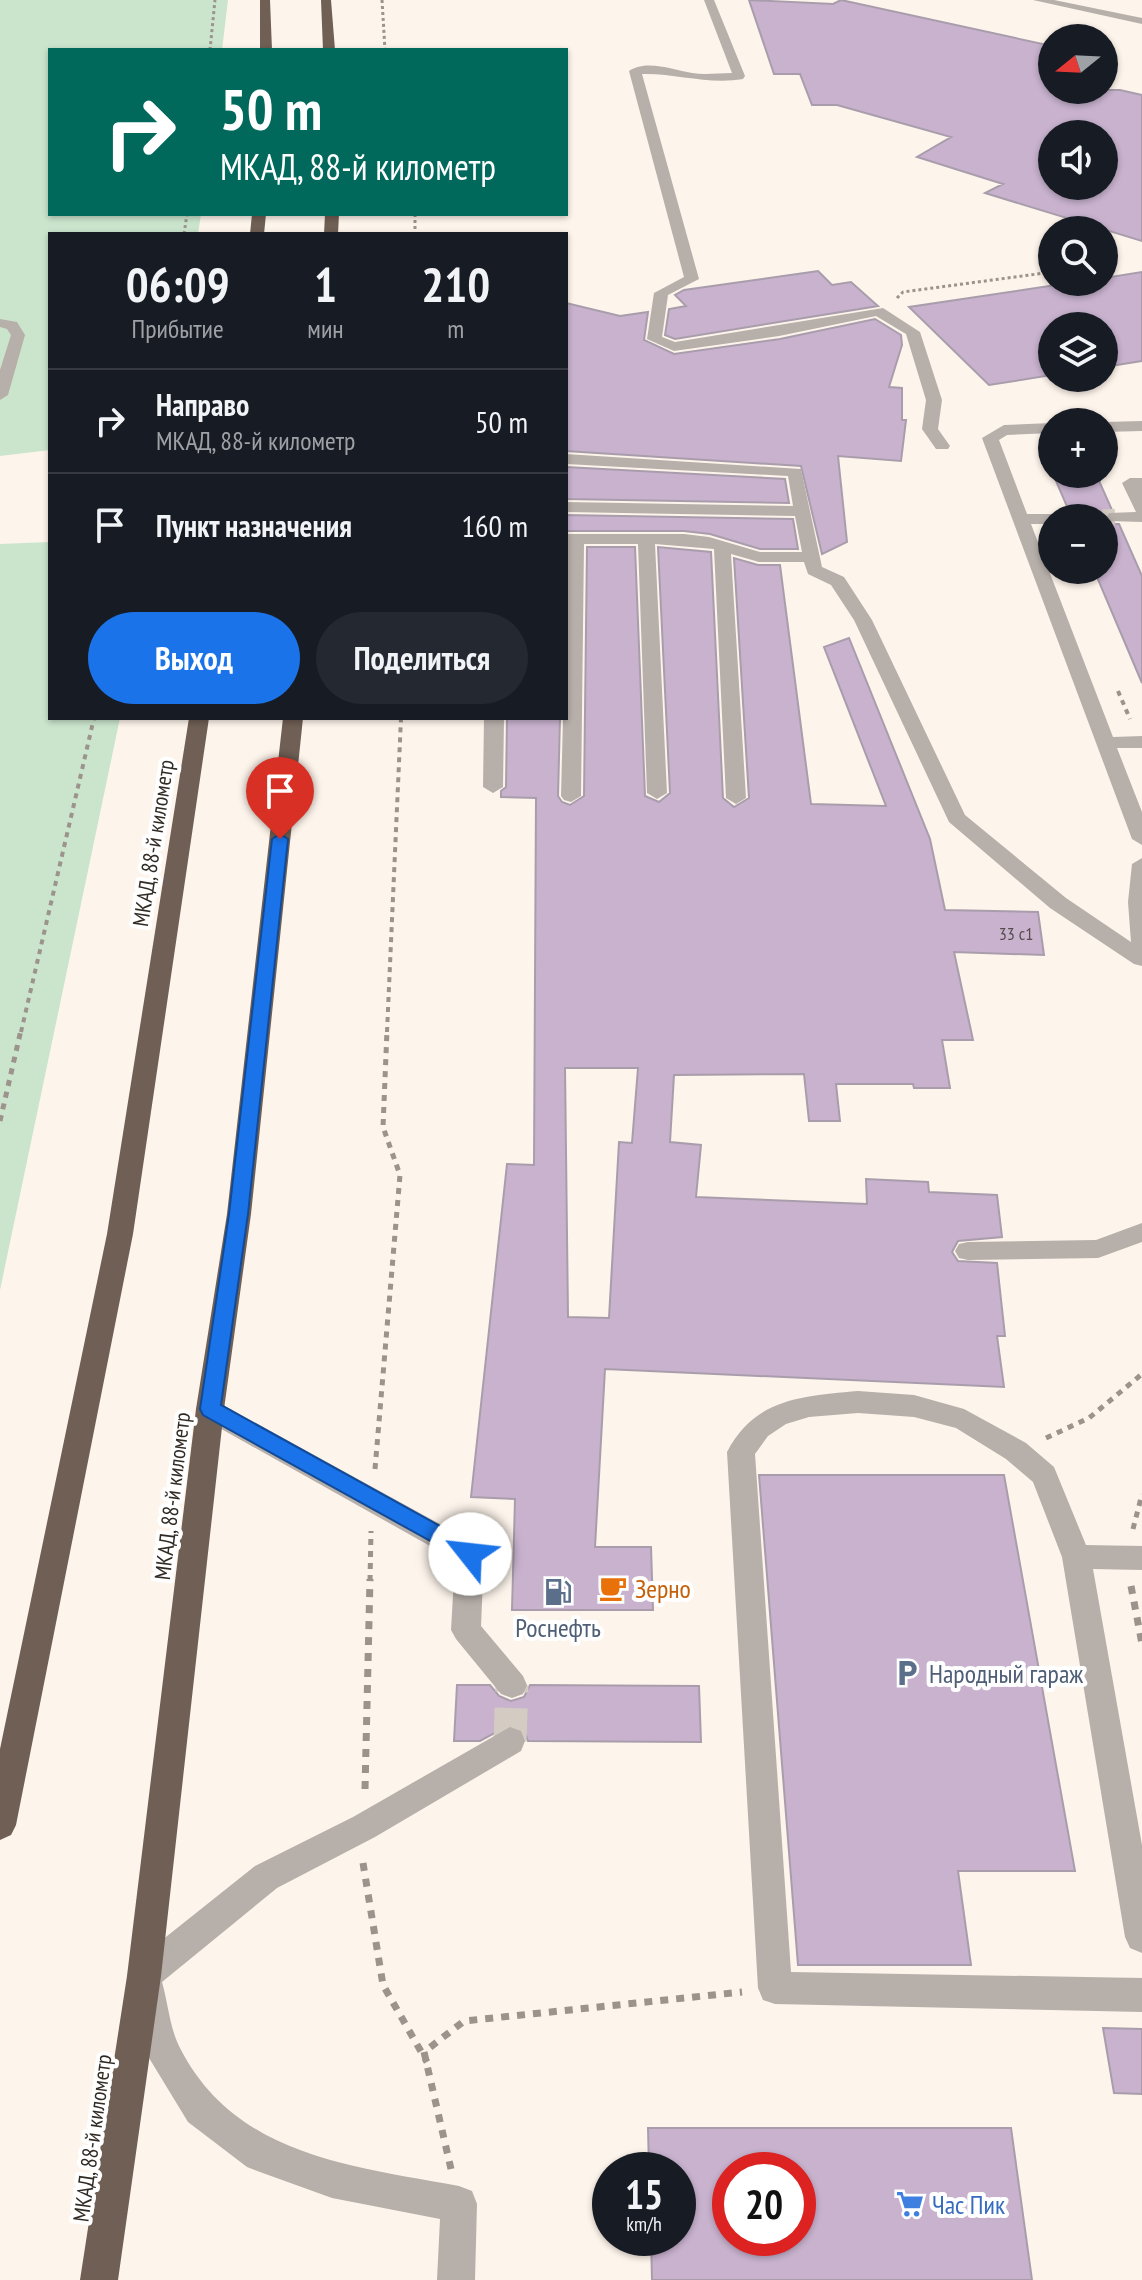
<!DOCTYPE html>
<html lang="ru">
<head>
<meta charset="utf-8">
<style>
	:root { --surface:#171b24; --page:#242831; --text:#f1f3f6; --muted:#9ea1a6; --line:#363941; --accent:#1a73e8 }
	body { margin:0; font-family:"PT Sans Narrow",sans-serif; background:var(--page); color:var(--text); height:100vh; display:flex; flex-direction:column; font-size:30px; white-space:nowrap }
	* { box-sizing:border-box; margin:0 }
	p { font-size:26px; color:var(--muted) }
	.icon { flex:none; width:44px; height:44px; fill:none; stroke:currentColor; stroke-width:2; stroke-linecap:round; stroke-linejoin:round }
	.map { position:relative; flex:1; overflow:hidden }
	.drawer { position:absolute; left:48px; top:232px; width:520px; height:488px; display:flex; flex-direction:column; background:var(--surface); border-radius:0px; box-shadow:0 2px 6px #0004 }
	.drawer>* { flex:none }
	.top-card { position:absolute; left:48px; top:48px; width:520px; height:168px; border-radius:0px; box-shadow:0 2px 6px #0004; background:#00695c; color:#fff; overflow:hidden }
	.needle { width:52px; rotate:252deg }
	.fabs { position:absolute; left:1038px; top:24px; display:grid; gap:16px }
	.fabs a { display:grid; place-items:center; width:80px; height:80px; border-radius:50%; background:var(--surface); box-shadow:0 2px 6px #0004; font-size:40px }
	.speed { position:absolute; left:592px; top:2152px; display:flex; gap:16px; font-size:40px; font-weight:700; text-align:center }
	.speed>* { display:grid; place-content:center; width:104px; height:104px; border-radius:50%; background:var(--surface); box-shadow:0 2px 6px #0004; line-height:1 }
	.speed small { font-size:20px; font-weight:400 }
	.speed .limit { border:12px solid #d22; background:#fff; color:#111 }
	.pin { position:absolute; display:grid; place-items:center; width:68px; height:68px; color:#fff; margin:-82px -34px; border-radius:50% 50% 50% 0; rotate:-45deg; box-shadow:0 0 8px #0007 }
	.pin .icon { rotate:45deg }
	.me { position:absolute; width:88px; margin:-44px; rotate:299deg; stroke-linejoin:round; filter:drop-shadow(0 0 6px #0008) }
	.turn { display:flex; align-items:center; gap:28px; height:168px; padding:0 40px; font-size:36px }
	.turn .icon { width:104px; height:104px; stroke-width:2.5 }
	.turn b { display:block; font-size:56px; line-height:68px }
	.eta { display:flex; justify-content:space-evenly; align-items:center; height:136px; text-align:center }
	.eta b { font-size:48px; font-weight:700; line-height:56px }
	.action { display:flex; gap:16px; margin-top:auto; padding:16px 40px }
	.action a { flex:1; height:92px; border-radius:48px; background:var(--accent); color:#fff; font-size:32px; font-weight:700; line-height:92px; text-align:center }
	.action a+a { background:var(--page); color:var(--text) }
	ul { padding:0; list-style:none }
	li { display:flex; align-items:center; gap:24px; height:104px; padding:0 40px; border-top:2px solid var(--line) }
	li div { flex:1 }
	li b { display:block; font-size:30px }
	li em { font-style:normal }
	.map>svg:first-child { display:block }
</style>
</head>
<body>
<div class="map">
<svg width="1142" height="2280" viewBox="0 0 1142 2280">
	<rect width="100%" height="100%" fill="#fdf4eb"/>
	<path fill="#cbe5cd" d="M0,0H228L222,50H50V214H201L198,234H50V450L0,456Z
		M50,542V718H120L0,1290V544Z"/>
	<path fill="#c8b2ce" stroke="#a99dac" stroke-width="2" fill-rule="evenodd" d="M749,0L833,4L841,0L1052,46V90H1120L1142,95V241L985,193L1003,184L917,157L951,137L837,105H812L800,74H774ZM1052,134H1104V186H1052Z
		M818,271L832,285L851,282L878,306L675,339L665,335L669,309L686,306L675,295L684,290Z
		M1142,272V361L1104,367V326H1052V375L989,385L909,307L1076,282H1104V278Z
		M566,303L620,316L648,312L644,340L674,354L780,339L875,319L901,335L902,345L889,387L902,388V420H906L901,461L838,456L847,542L822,554L801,466L566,451Z
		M566,467L785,479L789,503L566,499Z
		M1053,474H1096L1112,510L1106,512L1104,518L1109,524H1119L1142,576V683L1094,570H1104V518H1072Z
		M566,515L793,519L798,549H760L710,534L684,531H566Z
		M587,547H635L645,796L659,802L670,793L658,547L711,552L723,798L734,807L749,798L734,558L758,565H780L811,804L886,806L824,647L849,638L930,839L945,910L1038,912L1044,955L954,952L973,1040H942L950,1088H914L913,1084H836L840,1121H809L804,1074L674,1075L670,1142L701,1145L696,1197L867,1204L866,1179L928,1182L929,1192L997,1195L1002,1237L958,1241L952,1252L958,1261L997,1263L1005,1336H997L1004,1387L605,1369L595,1547H651L653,1610H512L515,1499L471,1497L507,1164L534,1165L536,798L501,797V791L506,787L507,718H560L558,796L562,802L570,805L584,796ZM565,1068H638L632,1143L619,1142L609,1318L568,1317Z
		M759,1475H1004L1075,1871H958L971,1965H798Z
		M457,1685H490L499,1696L511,1701L524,1697L530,1685L699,1686L701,1742L528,1741L524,1730L511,1724L480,1741H454Z
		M1103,2028L1142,2029V2094L1114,2093Z
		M648,2128H1011L1032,2280H652L651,2238H678V2170H649ZM730,2170H798V2238H730Z"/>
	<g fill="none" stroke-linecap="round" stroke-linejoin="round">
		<path stroke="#d4ccc3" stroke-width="16" stroke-dasharray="16 8" stroke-linecap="butt" d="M1078,518L1115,517"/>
		<path stroke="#d4ccc3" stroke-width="33" stroke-dasharray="33 16" stroke-linecap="butt" d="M510,1741L512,1685"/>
		<path stroke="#9b938c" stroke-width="3" stroke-dasharray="3 3" stroke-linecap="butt" d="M382,0L385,50
			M210,50L215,0
			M415,214V234
			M184,234L187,214
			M897,298L903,292L1052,272"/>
		<path stroke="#9b938c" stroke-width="4" stroke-dasharray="5 5" stroke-linecap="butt" d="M1118,691L1130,719
			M21,1032L94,718
			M387,1032L401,718"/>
		<path stroke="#9b938c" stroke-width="5" stroke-dasharray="6 6" stroke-linecap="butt" d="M0,1121L21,1030
			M1046,1438L1089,1418L1142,1374
			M375,1469L400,1175L383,1127L387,1030
			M1133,1529L1142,1494
			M370,1581L371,1531"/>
		<path stroke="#9b938c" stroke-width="7" stroke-dasharray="8 8" stroke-linecap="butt" d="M1131,1586L1142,1644
			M365,1789L370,1579
			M363,1863L383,1985L427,2062
			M451,2169L424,2052L464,2021L742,1992"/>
		<path fill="#b7afaa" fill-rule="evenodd" d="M704,0H714L745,76L743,79C708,85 676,73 642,74L699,279L668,295L662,337L675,342L883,308L920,332L942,400L938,429L950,446L948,449H936L922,429L926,400L906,334L876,316L779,336L674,351L647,339L654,293L684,277L629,71C647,59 673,70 692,73C705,75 719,73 732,73Z
			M1033,0H1054L1142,18V24Z
			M0,319L17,322L25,335L8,395L0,400V370L11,335L7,329L0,327Z
			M1142,421V431L1104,432V422Z
			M1052,423V433L1007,435L999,440L1027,514H1052L1060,518H1052V524H1031L1113,737L1142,736V748H1117L1142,812V845L1132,839L982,438L1004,425Z
			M566,454L801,469L822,567L844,577L872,620L965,815L1066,898L1131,942L1128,902L1132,864L1142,858V966L1134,964L1050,908L949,822L854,620L831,585L808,574L804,562H759L731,554L746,798L736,804L726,798L714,549L655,544L667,793L657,799L647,793L638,544H584L581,796L571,802L564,800L561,796L563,718H566V534H684L709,537L760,552H802L795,516L566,512V502L793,506L788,476L566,464Z
			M1130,478H1142V522L1109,521L1107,517L1109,513L1136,512L1122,483Z
			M484,718H504L503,787L493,793L483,787Z
			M1142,1223V1242L1098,1258L968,1260L959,1258L955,1251L959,1244L968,1242L1096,1240Z
			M858,1391L914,1395L964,1409L1026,1443L1054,1467L1086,1545L1142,1546V1570L1093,1569L1142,1845V1953L1130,1948L1125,1937L1062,1557L1033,1482L1006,1459L956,1428L914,1417L858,1413L809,1417L786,1424L768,1436L755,1454L791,1972L1142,1978V2012L775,2004L763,2000L758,1988L727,1452C755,1398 803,1396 858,1391Z
			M210,1398L480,1546L484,1554L481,1626L523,1676L527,1685L523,1694L512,1698L501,1694L456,1639L451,1630L455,1560L200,1417L196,1409L200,1401Z
			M510,1727L521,1731L525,1741L521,1751L375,1837L277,1888L162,1982C168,2003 170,2029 180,2048C235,2156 352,2166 459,2186L472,2191L477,2204L475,2280H437L440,2219L332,2198L260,2172L247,2167L188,2122L146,2053L127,1976L132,1964L255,1866L353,1817Z"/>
		<path fill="#6f5f54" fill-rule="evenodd" d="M260,0H270L272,50H260Z
			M321,0H331L335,50H323Z
			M252,214H266L264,234H250Z
			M325,214H339L338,234H324Z
			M189,718H209L133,1234L16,1825L11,1835L0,1840V1749L107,1234Z
			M283,718H303L251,1214L224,1409L161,1976L118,2280H80L127,1976L196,1409L227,1214Z"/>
	</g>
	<path fill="#1a73e8" stroke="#114b97" stroke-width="2" d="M280,834L288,839L248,1214L221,1405L478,1547L481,1554L478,1560L470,1563L203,1415L200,1409L229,1214L272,839Z"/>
	<defs>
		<g id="cafe-bare" transform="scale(2.16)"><path d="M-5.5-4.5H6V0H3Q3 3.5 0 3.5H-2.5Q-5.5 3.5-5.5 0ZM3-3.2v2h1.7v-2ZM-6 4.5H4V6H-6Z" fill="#e8710a" stroke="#fff" stroke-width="2.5" paint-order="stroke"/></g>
		<g id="fuel-bare" transform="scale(2.16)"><path d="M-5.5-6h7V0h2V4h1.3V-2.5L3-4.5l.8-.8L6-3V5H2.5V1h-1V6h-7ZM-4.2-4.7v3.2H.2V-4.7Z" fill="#5c6f8a" stroke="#fff" stroke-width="2.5" paint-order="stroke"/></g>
		<g id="parking-bare" transform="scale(2.16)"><path d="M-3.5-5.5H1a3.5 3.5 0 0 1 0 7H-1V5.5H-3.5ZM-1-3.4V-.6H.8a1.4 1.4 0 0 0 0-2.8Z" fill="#5c6f8a" stroke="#fff" stroke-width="2.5" paint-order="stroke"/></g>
		<g id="supermarket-bare" transform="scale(2.16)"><path d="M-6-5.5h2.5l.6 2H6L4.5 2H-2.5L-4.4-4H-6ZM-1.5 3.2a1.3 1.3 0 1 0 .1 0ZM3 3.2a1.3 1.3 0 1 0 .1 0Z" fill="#3f7fe0" stroke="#fff" stroke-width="2.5" paint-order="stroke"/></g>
	</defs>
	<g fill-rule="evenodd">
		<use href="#cafe-bare" x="613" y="1588"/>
		<use href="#fuel-bare" x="558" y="1592"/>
		<use href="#parking-bare" x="907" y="1673"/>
		<use href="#supermarket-bare" x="910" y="2204"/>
	</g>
	<g text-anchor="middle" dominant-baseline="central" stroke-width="8" stroke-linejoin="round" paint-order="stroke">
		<g font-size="18" fill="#574d4f">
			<text x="1016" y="933">33 с1</text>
		</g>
		<g font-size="22" fill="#312b25" stroke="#fff">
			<text transform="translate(153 843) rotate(-81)">МКАД, 88-й километр</text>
			<text transform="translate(172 1496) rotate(-83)">МКАД, 88-й километр</text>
			<text transform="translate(92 2138) rotate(-82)">МКАД, 88-й километр</text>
		</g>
		<g font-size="26" fill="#c56008" stroke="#fff" text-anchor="start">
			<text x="635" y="1588">Зерно</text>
		</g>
		<g font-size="26" fill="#4e5e75" stroke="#fff">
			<text x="558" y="1627">Роснефть</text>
			<text x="929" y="1673" text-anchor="start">Народный гараж</text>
		</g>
		<g font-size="26" fill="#366cbe" stroke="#fff" text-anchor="start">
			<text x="932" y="2204">Час Пик</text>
		</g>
	</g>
</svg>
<div class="fabs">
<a><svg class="needle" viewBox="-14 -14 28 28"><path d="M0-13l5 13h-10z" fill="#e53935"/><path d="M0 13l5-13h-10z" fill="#9ea1a6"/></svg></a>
<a><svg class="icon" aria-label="sound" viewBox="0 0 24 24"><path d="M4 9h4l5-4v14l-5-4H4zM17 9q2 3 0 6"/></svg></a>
<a><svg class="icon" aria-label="search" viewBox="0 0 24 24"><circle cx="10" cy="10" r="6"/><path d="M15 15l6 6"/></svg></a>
<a><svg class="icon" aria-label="layers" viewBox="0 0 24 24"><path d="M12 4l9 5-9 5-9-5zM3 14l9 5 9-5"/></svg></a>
<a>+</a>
<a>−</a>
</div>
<div class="speed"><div>15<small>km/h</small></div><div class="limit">20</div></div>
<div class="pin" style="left:280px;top:839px;background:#d93025"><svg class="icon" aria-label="arrive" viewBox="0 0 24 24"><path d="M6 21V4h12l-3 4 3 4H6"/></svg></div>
<svg class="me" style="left:470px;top:1554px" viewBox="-20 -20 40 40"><circle r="19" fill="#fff"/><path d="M0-13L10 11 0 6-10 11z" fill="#1a73e8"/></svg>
<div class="top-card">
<div class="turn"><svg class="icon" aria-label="right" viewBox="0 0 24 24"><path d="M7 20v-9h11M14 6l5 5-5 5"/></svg><div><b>50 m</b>МКАД, 88-й километр</div></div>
</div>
<section class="drawer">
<div class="eta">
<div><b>06:09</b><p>Прибытие</p></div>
<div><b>1</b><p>мин</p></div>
<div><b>210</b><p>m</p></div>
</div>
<ul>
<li><svg class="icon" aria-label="right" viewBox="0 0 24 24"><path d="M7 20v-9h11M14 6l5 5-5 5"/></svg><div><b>Направо</b><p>МКАД, 88-й километр</p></div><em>50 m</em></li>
<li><svg class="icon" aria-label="arrive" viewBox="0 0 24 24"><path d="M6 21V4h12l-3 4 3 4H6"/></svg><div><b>Пункт назначения</b></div><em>160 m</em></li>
</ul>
<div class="action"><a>Выход</a><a>Поделиться</a></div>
</section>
</div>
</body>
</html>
